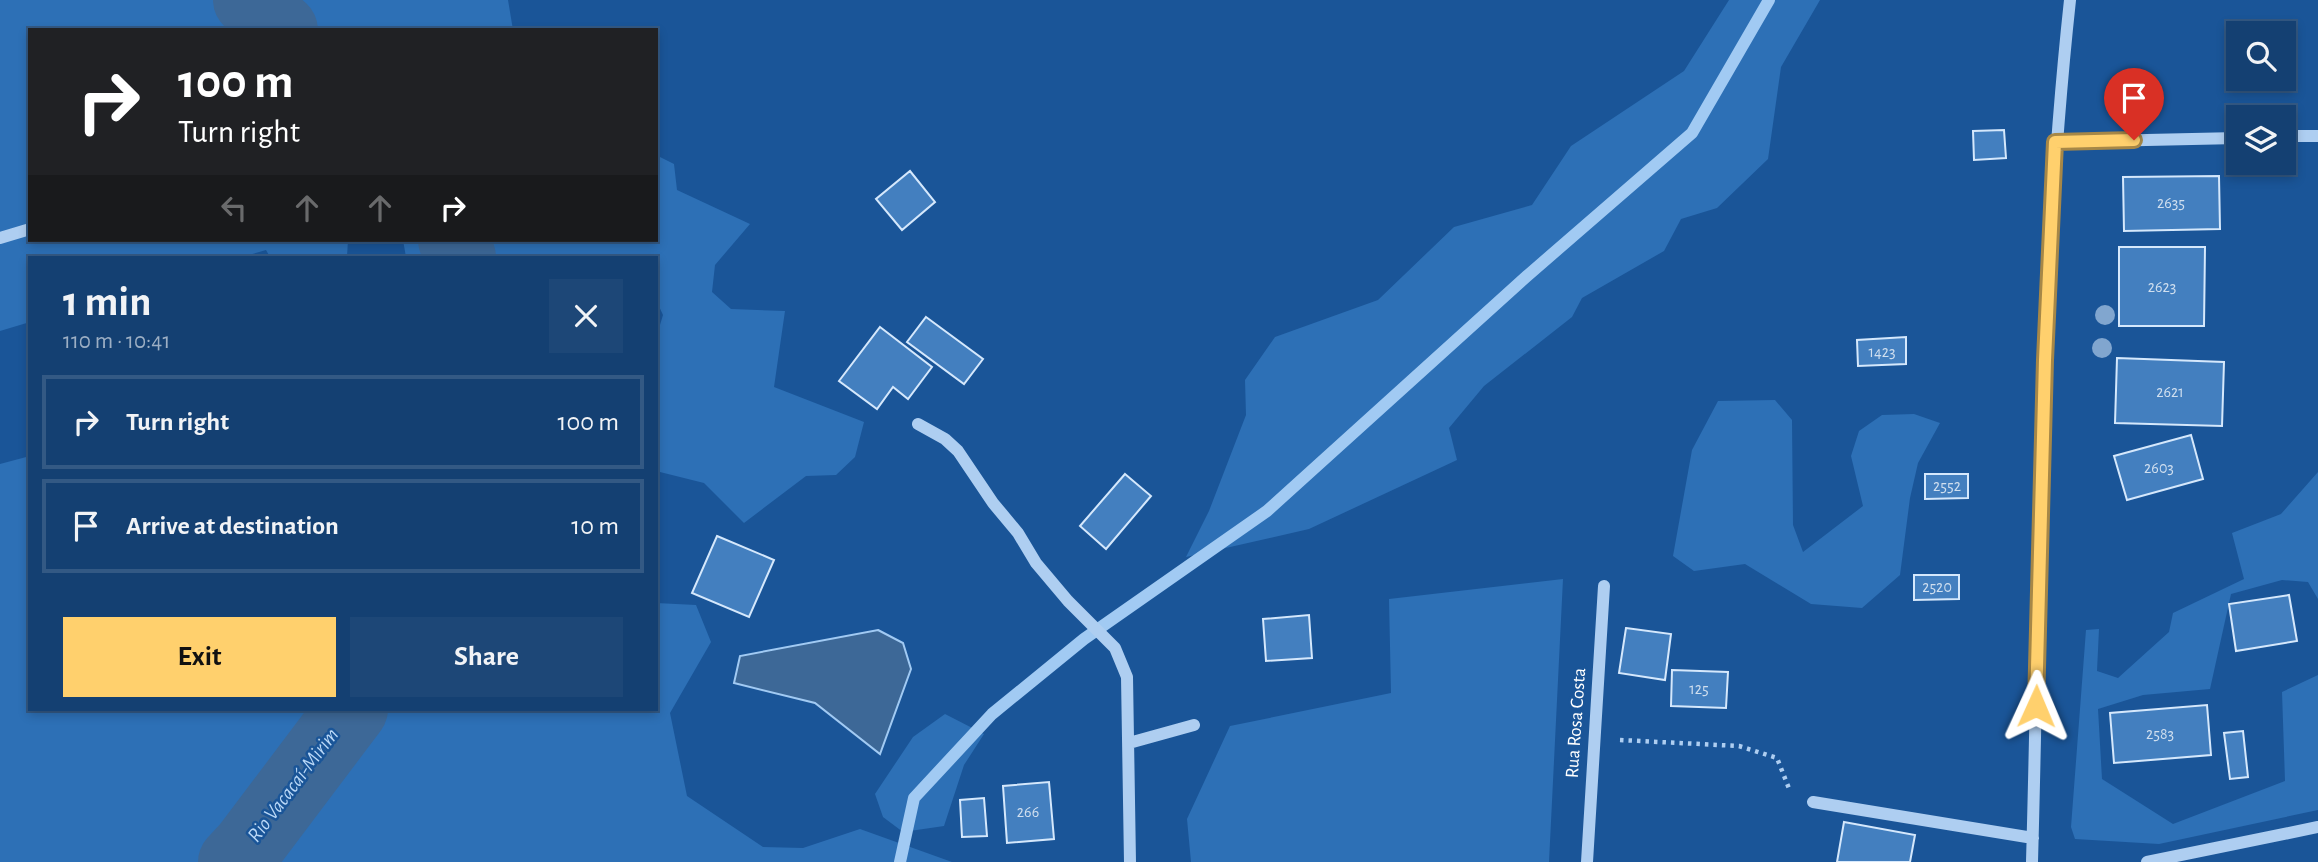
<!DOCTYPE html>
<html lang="en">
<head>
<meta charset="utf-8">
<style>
	:root { --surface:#144072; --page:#1d4777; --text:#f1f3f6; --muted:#9dafc4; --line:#335984; --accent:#ffd06d }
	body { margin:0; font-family:"Alegreya Sans",sans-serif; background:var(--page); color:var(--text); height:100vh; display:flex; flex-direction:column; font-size:26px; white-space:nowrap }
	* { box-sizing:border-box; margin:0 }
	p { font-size:23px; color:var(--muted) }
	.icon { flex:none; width:38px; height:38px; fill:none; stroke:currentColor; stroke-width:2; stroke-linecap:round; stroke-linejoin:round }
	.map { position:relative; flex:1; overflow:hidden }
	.sheet { position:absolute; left:28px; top:256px; width:630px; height:455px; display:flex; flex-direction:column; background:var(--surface); border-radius:0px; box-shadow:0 4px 10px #0003,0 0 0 2px var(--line) }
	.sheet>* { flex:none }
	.hud { position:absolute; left:28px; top:28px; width:630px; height:214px; border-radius:0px; box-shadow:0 4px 10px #0003,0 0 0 2px var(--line); background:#202124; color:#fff; overflow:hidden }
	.fabs { position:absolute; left:2226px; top:21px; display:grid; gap:14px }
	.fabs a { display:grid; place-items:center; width:70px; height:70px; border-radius:0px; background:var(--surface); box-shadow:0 4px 10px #0003,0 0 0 2px var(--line); font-size:35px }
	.pin { position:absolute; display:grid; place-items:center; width:60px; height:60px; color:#fff; margin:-72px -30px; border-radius:50% 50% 50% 0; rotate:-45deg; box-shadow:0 0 7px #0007 }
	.pin .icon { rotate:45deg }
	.me { position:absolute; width:77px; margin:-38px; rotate:1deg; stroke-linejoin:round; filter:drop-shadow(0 0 5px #0008) }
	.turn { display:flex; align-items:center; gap:24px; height:147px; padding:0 35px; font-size:32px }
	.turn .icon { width:91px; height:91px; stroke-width:2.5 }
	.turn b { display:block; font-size:49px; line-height:60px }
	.lanes { display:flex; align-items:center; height:66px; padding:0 35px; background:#0003; justify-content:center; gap:35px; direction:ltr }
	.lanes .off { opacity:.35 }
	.round { display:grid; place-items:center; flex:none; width:74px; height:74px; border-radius:0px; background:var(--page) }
	.summary { display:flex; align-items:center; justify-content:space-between; height:119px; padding:0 35px }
	h1 { font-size:42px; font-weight:600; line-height:52px }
	.cta { display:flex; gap:14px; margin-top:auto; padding:14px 35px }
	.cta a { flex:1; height:80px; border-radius:0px; background:var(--accent); color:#111; font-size:28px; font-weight:600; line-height:80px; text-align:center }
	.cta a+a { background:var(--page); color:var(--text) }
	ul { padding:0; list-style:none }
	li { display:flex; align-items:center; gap:21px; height:94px; margin:0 14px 10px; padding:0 21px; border:4px solid var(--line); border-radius:0px }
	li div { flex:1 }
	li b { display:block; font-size:26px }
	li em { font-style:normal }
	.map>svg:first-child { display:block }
</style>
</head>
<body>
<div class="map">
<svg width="2318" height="862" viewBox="0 0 2318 862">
	<rect width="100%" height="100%" fill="#1a5598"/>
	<path fill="#2d70b6" d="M0,0H508L513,30H30V240H348L347,257H270L266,250L242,257H30V322L0,331Z
		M1729,0H1820L1781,67L1768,159L1717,208L1681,219L1664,251L1582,298L1572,317L1484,386L1449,428L1457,460L1309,529L1186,557L1209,511L1246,415L1245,380L1275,337L1378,300L1454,227L1532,205L1571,146L1684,71Z
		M656,155L674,164L677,190L750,224L715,265L712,292L731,309L785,311L774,387L864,422L855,457L836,475L806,476L744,523L704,483L656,471V338L663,315L656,300V257H406L403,240H656Z
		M1775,400L1792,420L1793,525L1803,552L1863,506L1851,456L1859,431L1882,415L1914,414L1940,423L1918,463L1910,498L1900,575L1862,608L1811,604L1745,564L1694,571L1673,556L1692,450L1718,401Z
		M30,456V709H656V603L696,605L711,642L670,713L687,796L763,847L803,848L860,829L952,862H0V464Z
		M2318,472V599L2308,582L2282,580L2231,594L2210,689L2143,695L2098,709L2102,779L2173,824L2285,781L2282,692L2318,675V810L2159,844L2075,839L2071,827L2086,630L2099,629L2097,671L2118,678L2169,632L2173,613L2244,579L2232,533L2281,514Z
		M1563,579L1549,862H1191L1187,819L1230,726L1391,693L1389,599Z
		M945,714L984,734L964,765L944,826L903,832L883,817L875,794L913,737Z"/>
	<path fill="#3d6897" stroke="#a1caf3" stroke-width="2" d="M878,630L903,643L911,669L880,754L815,703L734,683L740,656Z"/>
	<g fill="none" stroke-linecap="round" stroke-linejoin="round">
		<path stroke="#a1caf3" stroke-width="12" d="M900,862L914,798L992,714L1084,639L1267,511L1527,276L1692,133L1769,0"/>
		<path stroke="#3d6897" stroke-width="72" d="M249,0L282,30
			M454,240L460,257
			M234,862L248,847L352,709"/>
	</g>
	<path fill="#437fbf" stroke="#d5e8fc" stroke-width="2" d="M2004,130L2006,158L1974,160L1973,131Z
		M910,171L935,202L902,230L876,199Z
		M2219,176L2220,229L2124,231L2123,177Z
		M2119,247H2205L2204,326H2119Z
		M926,317L983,359L964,384L907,342Z
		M880,327L932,367L908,399L893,387L877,409L839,381Z
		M1906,337V364L1858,366L1857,340Z
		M2117,358L2224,362L2222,426L2115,423Z
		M2191,435L2203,479L2127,500L2114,456Z
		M1125,474L1151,496L1106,549L1080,526Z
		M1925,474H1968V498L1925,499Z
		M717,536L774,560L749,617L692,593Z
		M1914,575H1959V599L1914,600Z
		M2289,595L2297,641L2236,651L2229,604Z
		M1309,615L1312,658L1266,661L1263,619Z
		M1626,628L1671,634L1665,680L1619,673Z
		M1672,670L1728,672L1726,708L1671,706Z
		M2207,705L2211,755L2114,763L2110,713Z
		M2243,731L2248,777L2230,779L2224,733Z
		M1049,782L1054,839L1007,843L1003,786Z
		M984,798L987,836L962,837L960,800Z
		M1844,822L1915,835L1910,862H1837Z"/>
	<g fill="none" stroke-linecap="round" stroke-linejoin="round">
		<path stroke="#aecef1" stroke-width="4.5" stroke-dasharray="3.5 5" stroke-linecap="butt" d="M1620,740L1739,746L1777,758L1790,791"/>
		<path stroke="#aecef1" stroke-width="12" d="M2284,136H2318
			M2055,142L2238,138
			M0,238L30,229
			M918,424L945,439L958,451L993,503L1018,533L1036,563L1068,601L1115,648L1127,677L1130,862
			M1129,743L1194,725
			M1813,802L2033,838
			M1587,862L1604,586
			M2032,862C2040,575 2039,286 2070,0
			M2147,862L2318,827"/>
	</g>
	<g fill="#81a6cf">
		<circle cx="2105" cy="315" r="10"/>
		<circle cx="2102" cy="348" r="10"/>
	</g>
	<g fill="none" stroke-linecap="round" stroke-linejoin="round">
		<g stroke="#a68747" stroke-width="18">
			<path id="route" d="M2036,706L2045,360L2055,142L2134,140"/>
		</g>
		<use href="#route" stroke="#ffd06d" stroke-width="12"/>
	</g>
	<g text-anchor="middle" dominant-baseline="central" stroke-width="5" stroke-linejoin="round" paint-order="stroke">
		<g font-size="16" fill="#d0dfef">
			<text x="2171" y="203">2635</text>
			<text x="2162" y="287">2623</text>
			<text x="1882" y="352">1423</text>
			<text x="2170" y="392">2621</text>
			<text x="2159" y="468">2603</text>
			<text x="1947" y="486">2552</text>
			<text x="1937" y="587">2520</text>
			<text x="1699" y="689">125</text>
			<text x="2160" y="734">2583</text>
			<text x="1028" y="812">266</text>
		</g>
		<g font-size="19" fill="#fff" stroke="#1a5598">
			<text transform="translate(1576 723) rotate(-86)">Rua Rosa Costa</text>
		</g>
		<g font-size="21" font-style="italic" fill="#bad8f7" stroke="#1a5598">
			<text transform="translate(293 785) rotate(-53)">Rio Vacacaí-Mirim</text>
		</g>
	</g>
</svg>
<div class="fabs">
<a><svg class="icon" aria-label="search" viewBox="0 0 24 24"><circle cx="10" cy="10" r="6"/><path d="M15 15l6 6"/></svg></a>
<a><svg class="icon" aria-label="layers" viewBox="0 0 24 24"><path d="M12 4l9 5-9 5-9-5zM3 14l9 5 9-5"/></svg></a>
</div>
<div class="pin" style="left:2134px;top:140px;background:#d93025"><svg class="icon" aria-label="arrive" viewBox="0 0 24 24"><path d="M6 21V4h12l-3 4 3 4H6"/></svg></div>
<svg class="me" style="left:2036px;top:706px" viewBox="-20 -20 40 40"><path d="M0-17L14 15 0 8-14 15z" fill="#ffd06d" stroke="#fff" stroke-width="4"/></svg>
<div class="hud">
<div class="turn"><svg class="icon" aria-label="right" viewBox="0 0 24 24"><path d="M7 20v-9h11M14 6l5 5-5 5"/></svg><div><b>100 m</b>Turn right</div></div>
<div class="lanes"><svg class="icon off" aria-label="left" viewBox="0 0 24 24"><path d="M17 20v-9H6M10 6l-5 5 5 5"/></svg><svg class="icon off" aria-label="ahead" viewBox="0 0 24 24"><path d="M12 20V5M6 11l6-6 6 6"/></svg><svg class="icon off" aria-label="ahead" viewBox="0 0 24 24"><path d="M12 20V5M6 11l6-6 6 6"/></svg><svg class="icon" aria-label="right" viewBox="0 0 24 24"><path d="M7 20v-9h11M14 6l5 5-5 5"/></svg></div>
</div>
<section class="sheet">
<div class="summary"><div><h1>1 min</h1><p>110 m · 10:41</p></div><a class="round"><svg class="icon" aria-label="close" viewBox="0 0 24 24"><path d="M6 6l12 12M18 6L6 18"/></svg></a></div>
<ul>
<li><svg class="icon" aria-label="right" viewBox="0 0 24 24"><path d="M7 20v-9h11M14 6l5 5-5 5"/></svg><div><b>Turn right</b></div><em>100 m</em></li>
<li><svg class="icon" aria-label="arrive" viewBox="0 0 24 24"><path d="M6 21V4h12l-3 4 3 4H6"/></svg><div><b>Arrive at destination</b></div><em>10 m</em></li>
</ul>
<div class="cta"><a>Exit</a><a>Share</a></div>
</section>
</div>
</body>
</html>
